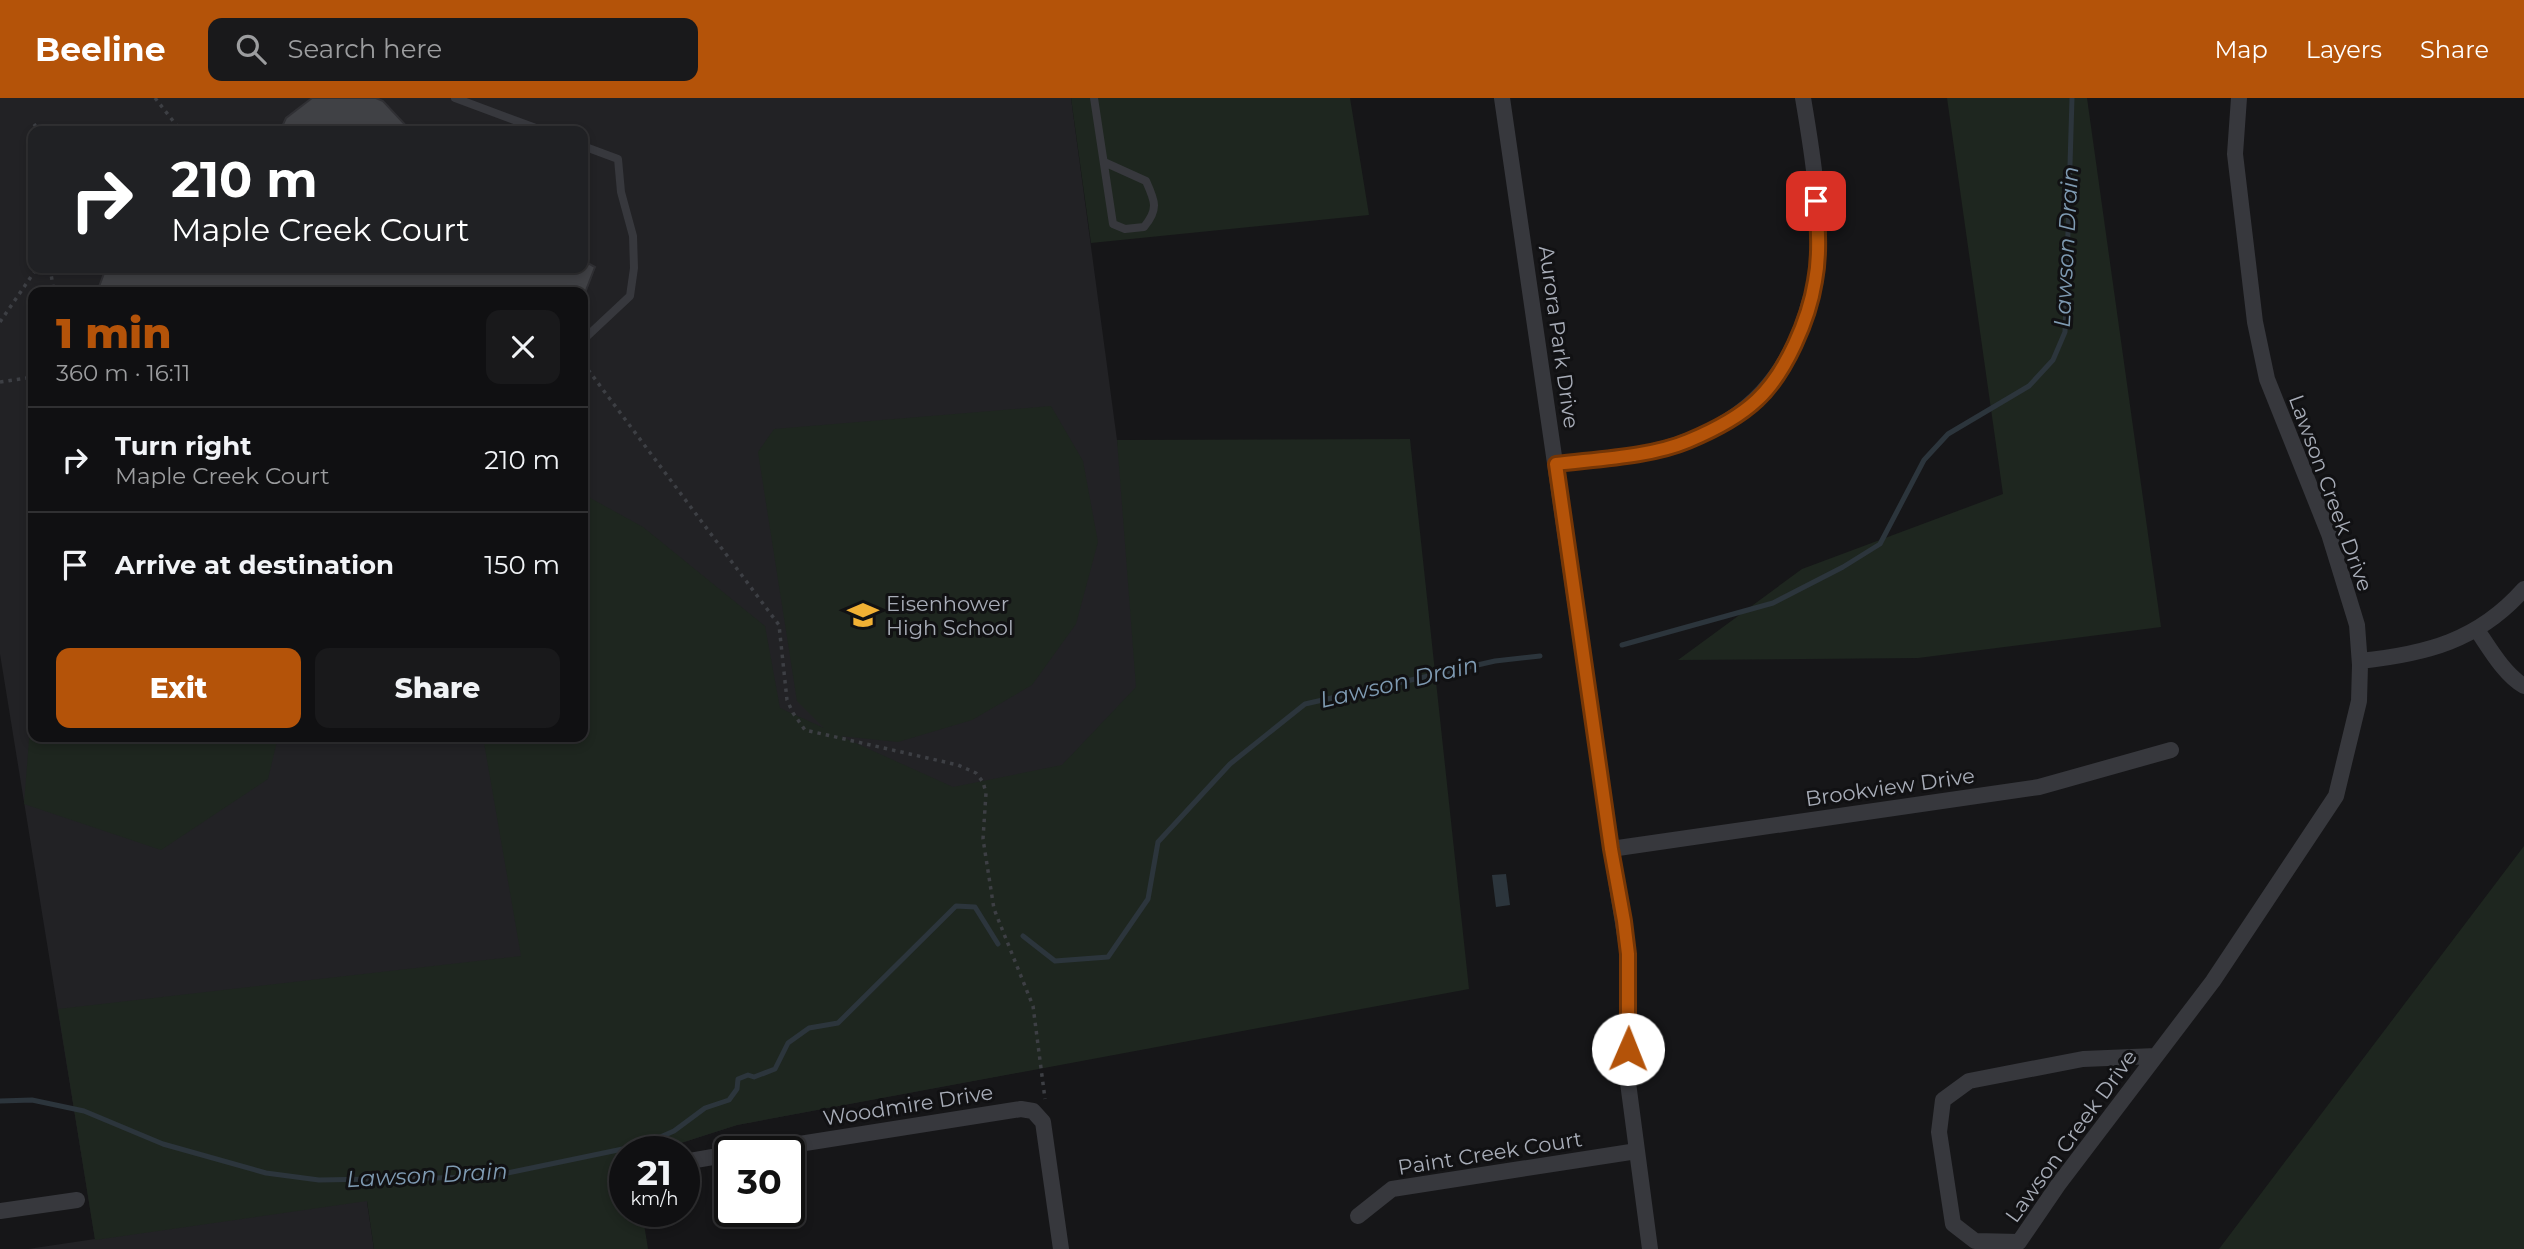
<!DOCTYPE html>
<html lang="en">
<head>
<meta charset="utf-8">
<style>
	:root { --surface:#101012; --page:#19191b; --text:#f1f3f6; --muted:#9c9d9f; --line:#303032; --accent:#b45309 }
	body { margin:0; font-family:Montserrat,sans-serif; background:var(--page); color:var(--text); height:100vh; display:flex; flex-direction:column; font-size:26px; white-space:nowrap }
	* { box-sizing:border-box; margin:0 }
	p { font-size:23px; color:var(--muted) }
	.icon { flex:none; width:38px; height:38px; fill:none; stroke:currentColor; stroke-width:2; stroke-linecap:round; stroke-linejoin:round }
	.map { position:relative; flex:1; overflow:hidden }
	.sheet { position:absolute; left:28px; top:189px; width:560px; height:455px; display:flex; flex-direction:column; background:var(--surface); border-radius:14px; box-shadow:0 4px 10px #0003,0 0 0 2px var(--line) }
	.sheet>* { flex:none }
	.banner { position:absolute; left:28px; top:28px; width:560px; height:147px; border-radius:14px; box-shadow:0 4px 10px #0003,0 0 0 2px var(--line); background:#202124; color:#fff; overflow:hidden }
	.speed { position:absolute; left:609px; top:1038px; display:flex; gap:14px; font-size:35px; font-weight:700; text-align:center }
	.speed>* { display:grid; place-content:center; width:91px; height:91px; border-radius:50%; background:var(--surface); box-shadow:0 4px 10px #0003,0 0 0 2px var(--line); line-height:1 }
	.speed small { font-size:18px; font-weight:400 }
	.speed .limit { border:4px solid #111; border-radius:10px; background:#fff; color:#111 }
	.pin { position:absolute; display:grid; place-items:center; width:60px; height:60px; color:#fff; margin:-30px; border-radius:14px; box-shadow:0 4px 10px #0006 }
	.me { position:absolute; width:77px; margin:-38px; rotate:1deg; stroke-linejoin:round; filter:drop-shadow(0 0 5px #0008) }
	.turn { display:flex; align-items:center; gap:24px; height:147px; padding:0 28px; font-size:32px }
	.turn .icon { width:91px; height:91px; stroke-width:2.5 }
	.turn b { display:block; font-size:49px; line-height:60px }
	.round { display:grid; place-items:center; flex:none; width:74px; height:74px; border-radius:14px; background:var(--page) }
	.head { display:flex; align-items:center; justify-content:space-between; height:119px; padding:0 28px }
	h1 { font-size:42px; font-weight:800; line-height:52px; color:var(--accent) }
	.primary-button { display:flex; gap:14px; margin-top:auto; padding:14px 28px }
	.primary-button a { flex:1; height:80px; border-radius:14px; background:var(--accent); color:#fff; font-size:28px; font-weight:800; line-height:80px; text-align:center }
	.primary-button a+a { background:var(--page); color:var(--text) }
	ul { padding:0; list-style:none }
	li { display:flex; align-items:center; gap:21px; height:105px; padding:0 28px; border-top:2px solid var(--line) }
	li div { flex:1 }
	li b { display:block; font-size:26px }
	li em { font-style:normal }
	header { display:flex; align-items:center; gap:42px; box-sizing:border-box; height:98px; padding:0 35px; background:var(--accent); color:#fff }
	header strong { font-size:33px }
	nav { display:flex; gap:38px; margin-inline-start:auto; font-size:24px }
	.search { width:490px; height:63px; background:var(--page); display:flex; align-items:center; gap:18px; box-sizing:border-box; padding:0 24px; border-radius:14px; color:var(--muted); font-size:26px }
	.map>svg:first-child { display:block }
</style>
</head>
<body>
<header>
<strong>Beeline</strong>
<div class="search"><svg class="icon" aria-label="search" viewBox="0 0 24 24"><circle cx="10" cy="10" r="6"/><path d="M15 15l6 6"/></svg>Search here</div>
<nav><a>Map</a><a>Layers</a><a>Share</a></nav>
</header>
<div class="map">
<svg width="2524" height="1151" viewBox="0 0 2524 1151">
	<rect width="100%" height="100%" fill="#161618"/>
	<path fill="#222225" fill-rule="evenodd" d="M0,0H1071L1117,342L1207,939L737,1027L656,1053L625,1054L367,1104L374,1151H28L95,1141L0,556ZM33,33H583V170H33ZM33,194H583V639H33Z"/>
	<path fill="#1e261f" d="M1071,0H1350L1369,117L1091,145Z
		M1947,0H2087L2161,529L1918,560L1678,562L1802,471L2003,396Z
		M1051,308L1083,363L1098,444L1076,526L1032,587L972,622L898,644L840,638L953,689L1062,667L1136,589L1117,342L1410,341L1469,891L737,1027L656,1053L625,1054V1113H642L648,1151H374L367,1103L95,1142L58,911L521,858L483,639H583V396L643,429L765,528L780,610L824,630L797,603L758,354L774,331Z
		M33,591V639H278L268,681L161,752L24,706Z
		M2524,748V1151H2219Z"/>
	<path fill="#2c353c" d="M1506,776L1510,807L1496,809L1492,777Z"/>
	<g fill="none" stroke-linecap="round" stroke-linejoin="round">
		<path stroke="#2c353c" stroke-width="5" d="M1622,547L1773,505L1843,469L1880,446L1924,362L1948,336L2029,288L2053,262L2065,234L2072,0
			M1023,838L1055,863L1108,859L1148,801L1158,744L1230,666L1305,606L1495,563L1540,558
			M0,1003L32,1002L84,1013L163,1046L266,1075L319,1082L488,1079L642,1047L674,1033L705,1010L729,1002L737,991L738,981L748,977L754,979L775,971L788,945L809,930L838,925L956,808L975,809L998,846"/>
	</g>
	<path fill="#404145" stroke="#303034" stroke-width="2" d="M312,0H376L383,3L411,33H280L286,20Z
		M583,151L584,163L595,169L583,200V194H97L106,170H583Z"/>
	<g fill="none" stroke-linecap="round" stroke-linejoin="round">
		<path stroke="#3d3f44" stroke-width="3.5" stroke-dasharray="3.5 5" stroke-linecap="butt" d="M155,0L181,33
			M34,26L39,33
			M50,170L54,194
			M0,224L37,170
			M583,265L779,527L787,602L793,615L805,632L958,667L976,675L983,684L986,695L983,741L994,811L1033,908L1045,1001
			M0,284L33,279"/>
		<path stroke="#37383d" stroke-width="8" d="M455,0L544,33
			M1094,0L1113,126L1125,131L1144,129C1159,111 1155,103 1146,83L1104,64
			M583,48L618,61L621,94L633,138L634,170L630,198L583,242"/>
		<path stroke="#37383d" stroke-width="16" d="M1502,0L1611,751L1628,856L1627,977L1650,1151
			M1556,366C1598,361 1648,359 1687,343C1749,319 1786,279 1806,216C1809,204 1814,192 1816,180C1823,121 1813,58 1803,0
			M2477,532C2490,551 2504,576 2524,588
			M2360,563C2426,556 2478,543 2524,491
			M1611,751L2039,689L2171,652
			M2156,958L2083,961L1969,983L1943,1002L1939,1034L1953,1126L1975,1143L2019,1144L2058,1087L2213,883L2336,698L2359,603L2360,567L2357,527L2329,436L2267,281L2255,224L2235,56L2239,0
			M749,1054L1021,1011L1033,1013L1043,1024L1061,1151
			M684,1064L730,1056
			M0,1113L77,1102
			M1358,1118L1392,1091L1637,1053"/>
	</g>
	<g fill="none" stroke-linecap="round" stroke-linejoin="round">
		<g stroke="#753606" stroke-width="18">
			<path id="route" d="M1628,951V856L1624,823L1611,751L1556,366C1597,361 1650,359 1688,343C1712,333 1738,320 1757,302C1786,275 1809,221 1815,183C1820,157 1818,129 1816,103"/>
		</g>
		<use href="#route" stroke="#b45309" stroke-width="12"/>
	</g>
	<defs>
		<g id="school-bare" transform="scale(2.415)"><path d="M0-5L7-2L0 1L-7-2ZM-4 1L0 2.5L4 1V4Q0 6-4 4Z" fill="#f2b134" stroke="#111113" stroke-width="2.5" paint-order="stroke"/></g>
	</defs>
	<g fill-rule="evenodd">
		<use href="#school-bare" x="863" y="517"/>
	</g>
	<g text-anchor="middle" dominant-baseline="central" stroke-width="6" stroke-linejoin="round" paint-order="stroke">
		<g font-size="21" fill="#a8adb8" stroke="#111113">
			<text transform="translate(1559 239) rotate(82)">Aurora Park Drive</text>
			<text transform="translate(2331 395) rotate(70)">Lawson Creek Drive</text>
			<text transform="translate(1890 689) rotate(-8)">Brookview Drive</text>
			<text transform="translate(908 1007) rotate(-9)">Woodmire Drive</text>
			<text transform="translate(2071 1038) rotate(-54)">Lawson Creek Drive</text>
			<text transform="translate(1490 1055) rotate(-9)">Paint Creek Court</text>
		</g>
		<g font-size="21" fill="#a8adb8" stroke="#111113" text-anchor="start">
			<text x="886" y="505">Eisenhower<tspan x="886" dy="24">High School</tspan></text>
		</g>
		<g font-size="23" font-style="italic" fill="#7f9bb3" stroke="#111113">
			<text transform="translate(2066 149) rotate(-87)">Lawson Drain</text>
			<text transform="translate(1399 584) rotate(-13)">Lawson Drain</text>
			<text transform="translate(427 1077) rotate(-3)">Lawson Drain</text>
		</g>
	</g>
</svg>
<div class="speed"><div>21<small>km/h</small></div><div class="limit">30</div></div>
<div class="pin" style="left:1816px;top:103px;background:#d93025"><svg class="icon" aria-label="arrive" viewBox="0 0 24 24"><path d="M6 21V4h12l-3 4 3 4H6"/></svg></div>
<svg class="me" style="left:1628px;top:951px" viewBox="-20 -20 40 40"><circle r="19" fill="#fff"/><path d="M0-13L10 11 0 6-10 11z" fill="#b45309"/></svg>
<div class="banner">
<div class="turn"><svg class="icon" aria-label="right" viewBox="0 0 24 24"><path d="M7 20v-9h11M14 6l5 5-5 5"/></svg><div><b>210 m</b>Maple Creek Court</div></div>
</div>
<section class="sheet">
<div class="head"><div><h1>1 min</h1><p>360 m · 16:11</p></div><a class="round"><svg class="icon" aria-label="close" viewBox="0 0 24 24"><path d="M6 6l12 12M18 6L6 18"/></svg></a></div>
<ul>
<li><svg class="icon" aria-label="right" viewBox="0 0 24 24"><path d="M7 20v-9h11M14 6l5 5-5 5"/></svg><div><b>Turn right</b><p>Maple Creek Court</p></div><em>210 m</em></li>
<li><svg class="icon" aria-label="arrive" viewBox="0 0 24 24"><path d="M6 21V4h12l-3 4 3 4H6"/></svg><div><b>Arrive at destination</b></div><em>150 m</em></li>
</ul>
<div class="primary-button"><a>Exit</a><a>Share</a></div>
</section>
</div>
</body>
</html>
